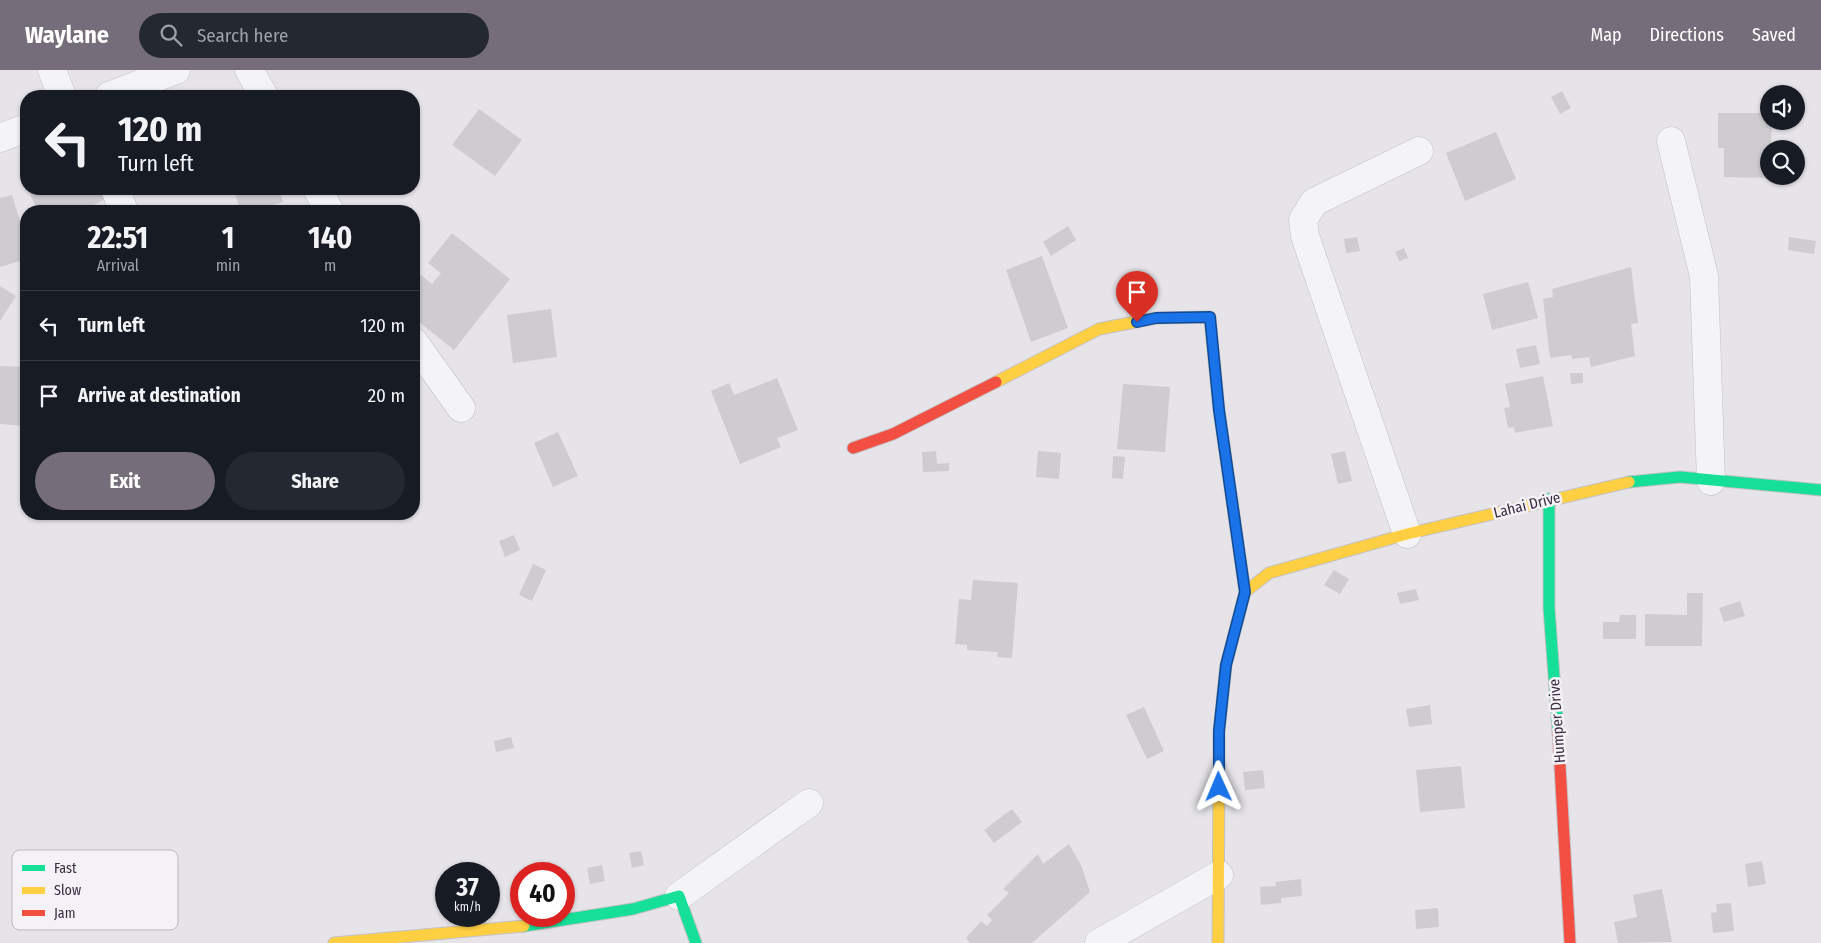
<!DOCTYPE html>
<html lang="en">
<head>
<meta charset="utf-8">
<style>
	:root { --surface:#171b24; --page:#242831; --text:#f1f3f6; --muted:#9ea1a6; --line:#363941; --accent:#766d7b }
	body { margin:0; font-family:"Fira Sans Condensed",sans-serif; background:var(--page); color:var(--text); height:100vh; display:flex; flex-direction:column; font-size:19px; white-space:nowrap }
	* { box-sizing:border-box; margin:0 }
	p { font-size:16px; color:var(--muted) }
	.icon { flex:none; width:28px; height:28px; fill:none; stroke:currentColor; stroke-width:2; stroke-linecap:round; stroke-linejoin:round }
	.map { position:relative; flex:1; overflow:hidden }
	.drawer { position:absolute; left:20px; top:135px; width:400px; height:315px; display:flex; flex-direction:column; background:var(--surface); border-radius:20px; box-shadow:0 1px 4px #0004 }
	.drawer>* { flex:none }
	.guide { position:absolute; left:20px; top:20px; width:400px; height:105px; border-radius:20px; box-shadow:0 1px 4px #0004; background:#171b24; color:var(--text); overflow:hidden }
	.fabs { position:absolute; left:1760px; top:15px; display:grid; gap:10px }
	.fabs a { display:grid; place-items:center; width:45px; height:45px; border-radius:50%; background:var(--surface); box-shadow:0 1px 4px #0004; font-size:25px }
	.speed { position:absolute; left:435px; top:792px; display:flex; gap:10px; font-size:25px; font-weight:700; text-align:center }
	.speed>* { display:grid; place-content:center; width:65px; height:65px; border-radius:50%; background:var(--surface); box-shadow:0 1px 4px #0004; line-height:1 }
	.speed small { font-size:12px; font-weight:400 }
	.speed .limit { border:8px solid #d22; background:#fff; color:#111 }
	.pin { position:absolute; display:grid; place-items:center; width:42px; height:42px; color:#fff; margin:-51px -21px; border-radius:50% 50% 50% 0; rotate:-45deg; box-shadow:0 0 5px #0007 }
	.pin .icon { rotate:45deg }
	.me { position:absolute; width:55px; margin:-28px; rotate:359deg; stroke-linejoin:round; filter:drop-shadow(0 0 4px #0008) }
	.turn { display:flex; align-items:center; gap:18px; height:105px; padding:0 15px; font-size:22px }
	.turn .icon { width:65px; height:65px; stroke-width:2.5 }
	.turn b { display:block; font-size:35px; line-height:42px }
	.eta { display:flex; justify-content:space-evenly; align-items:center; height:85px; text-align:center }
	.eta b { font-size:30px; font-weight:700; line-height:35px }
	.primary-button { display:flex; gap:10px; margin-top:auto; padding:10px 15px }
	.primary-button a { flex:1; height:58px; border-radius:30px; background:var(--accent); color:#fff; font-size:20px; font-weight:700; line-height:58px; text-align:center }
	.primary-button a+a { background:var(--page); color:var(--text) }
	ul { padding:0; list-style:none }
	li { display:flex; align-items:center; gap:15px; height:70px; padding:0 15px; border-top:1px solid var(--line) }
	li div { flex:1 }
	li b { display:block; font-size:19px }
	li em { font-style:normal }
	header { display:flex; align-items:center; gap:30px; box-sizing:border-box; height:70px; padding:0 25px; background:var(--accent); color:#fff }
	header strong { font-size:24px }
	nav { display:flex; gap:28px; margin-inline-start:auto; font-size:18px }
	.search { width:350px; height:45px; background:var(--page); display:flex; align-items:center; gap:12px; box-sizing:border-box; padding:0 18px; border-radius:28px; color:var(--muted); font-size:19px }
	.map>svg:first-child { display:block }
</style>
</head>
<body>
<header>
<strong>Waylane</strong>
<div class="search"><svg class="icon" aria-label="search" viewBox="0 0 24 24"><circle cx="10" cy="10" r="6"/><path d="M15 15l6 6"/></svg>Search here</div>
<nav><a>Map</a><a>Directions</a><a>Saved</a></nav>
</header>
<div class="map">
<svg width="1821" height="873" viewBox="0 0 1821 873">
	<rect width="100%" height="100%" fill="#e6e4e8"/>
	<path fill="#cfccd0" d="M1562,21L1571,38L1560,44L1551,27Z
		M479,39L522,70L495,106L452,75Z
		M1718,43H1769V51H1772L1769,108L1724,107V78H1718Z
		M1496,62L1516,109L1465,131L1446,83Z
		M37,119H99L104,130L85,139L86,141H38L29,122Z
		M234,119H279L283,132L252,141H240Z
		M12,125L26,171V189L0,197V128Z
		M1068,156L1076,170L1051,186L1043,172Z
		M452,163L510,209L454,280L414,248V202L415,200L432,214L441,203L428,193Z
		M1357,167L1360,181L1346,183L1344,169Z
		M1789,167L1816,171L1814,184L1788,180Z
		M1404,178L1408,188L1399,191L1395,182Z
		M1042,186L1068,258L1031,272L1006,200Z
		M1631,197L1638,253L1631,254L1635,286L1591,297L1589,287L1572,289L1571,285L1550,288L1543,229L1553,227L1552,219Z
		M1528,212L1538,248L1492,260L1483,224Z
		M0,216L16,226L0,251Z
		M551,239L557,287L513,293L507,245Z
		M1536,275L1540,294L1520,298L1516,279Z
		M0,296L26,297V356L0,354Z
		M1570,303H1583V313L1571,314Z
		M1543,306L1553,356L1515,363L1514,357L1508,358L1504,338L1510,337L1505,314Z
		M777,308L798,360L777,368L781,377L740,394L711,321L729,313L734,325Z
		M1123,314L1170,317L1165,382L1117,379Z
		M558,362L578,406L553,417L534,373Z
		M936,381L937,394L949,393V401L923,402L922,382Z
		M1038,381L1061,383L1059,409L1036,407Z
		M1345,381L1352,411L1338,414L1331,384Z
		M1113,386L1125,387L1123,409L1112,408Z
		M514,465L520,480L505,487L499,471Z
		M533,494L546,500L532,531L519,525Z
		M1334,500L1349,509L1340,524L1324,515Z
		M973,510L1018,513L1012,588L997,587L998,582L967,580V575L955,574L959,529L971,530Z
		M1416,519L1419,530L1400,534L1397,523Z
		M1687,523H1703L1702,576H1645V544L1687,545Z
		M1740,531L1745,546L1724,552L1719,538Z
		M1620,545H1636V569H1603V552H1619Z
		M1430,635L1432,654L1409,657L1406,639Z
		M1144,637L1164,681L1147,689L1126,645Z
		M511,667L514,678L496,682L494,671Z
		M1461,696L1465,738L1420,742L1416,700Z
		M1263,700L1265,718L1245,720L1243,702Z
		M1012,739L1022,752L994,773L984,760Z
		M1069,774L1082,797L1090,822L1032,873H970L966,868L981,851L987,856L992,850L987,845L1009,823L1003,819L1038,784L1043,794Z
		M641,781L644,795L632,798L629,783Z
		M1762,791L1766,814L1748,817L1745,794Z
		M602,795L605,811L590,814L587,798Z
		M1301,809L1302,826L1281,828V833L1261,835L1260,817L1276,816L1275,812Z
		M1662,819L1672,872L1618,873L1614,852L1637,847L1633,825Z
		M1731,833L1734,861L1713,863L1711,843L1717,842L1716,834Z
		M1438,838L1439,857L1416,859L1415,840Z"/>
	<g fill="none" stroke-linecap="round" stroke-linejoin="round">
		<g stroke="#c3c1c5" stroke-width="29">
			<path id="street" d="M52,0L62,26
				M249,0L264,26
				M109,26L176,0
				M0,68L26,58
				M1671,71L1704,206L1711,411
				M115,119L124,141
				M317,119L330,141
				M414,272L461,338
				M1407,464L1305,166L1303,150L1314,132L1419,81
				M679,826L809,733
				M1099,873L1219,805"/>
		</g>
		<g stroke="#c3c1c5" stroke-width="13">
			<path id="fast" d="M1210,250L1219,340L1245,522L1226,595L1219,661V697
				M1629,412L1680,407L1821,420
				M1549,429V538L1558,661
				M524,856L633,839L679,826L696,873"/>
		</g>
		<g stroke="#c3c1c5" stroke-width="13">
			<path id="slow" d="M996,312L1099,259L1156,248L1210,247V250
				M1245,522L1269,503L1407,464L1629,412
				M334,873L524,856
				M1218,873L1219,697"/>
		</g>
		<g stroke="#c3c1c5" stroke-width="13">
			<path id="jam" d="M853,378L893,364L996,312
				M1558,661L1570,873"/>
		</g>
		<use href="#street" stroke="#f4f3f5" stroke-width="28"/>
		<use href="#fast" stroke="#16e098" stroke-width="11"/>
		<use href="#slow" stroke="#ffcf43" stroke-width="11"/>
		<use href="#jam" stroke="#f24e42" stroke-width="11"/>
	</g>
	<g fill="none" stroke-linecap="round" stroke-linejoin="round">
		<g stroke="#114b97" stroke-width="12">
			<path id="route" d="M1137,252L1156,248L1210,247L1219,340L1245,522L1226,595L1219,661V717"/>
		</g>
		<use href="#route" stroke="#1a73e8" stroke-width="9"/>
	</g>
	<g text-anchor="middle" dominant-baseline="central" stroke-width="5" stroke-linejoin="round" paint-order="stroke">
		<g font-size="15" fill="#3a2d40" stroke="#f5f2f7">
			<text transform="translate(1527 435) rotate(-14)">Lahai Drive</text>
			<text transform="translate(1557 651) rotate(-94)">Humper Drive</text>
		</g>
	</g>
	<rect x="12" y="780" width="166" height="80" rx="8" fill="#f5f2f7" stroke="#bdb7c0" stroke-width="1"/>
	<rect x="22" y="795" width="23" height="6" fill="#16e098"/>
	<rect x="22" y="817" width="23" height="7" fill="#ffcf43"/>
	<rect x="22" y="840" width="23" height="6" fill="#f24e42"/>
	<g font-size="14" fill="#3a2d40">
		<text x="54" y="803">Fast</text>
		<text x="54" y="825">Slow</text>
		<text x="54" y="848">Jam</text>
	</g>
</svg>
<div class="fabs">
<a><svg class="icon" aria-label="sound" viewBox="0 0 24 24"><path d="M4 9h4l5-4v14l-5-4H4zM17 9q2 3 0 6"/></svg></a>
<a><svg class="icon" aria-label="search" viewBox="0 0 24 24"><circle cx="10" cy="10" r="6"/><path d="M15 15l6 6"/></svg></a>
</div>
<div class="speed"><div>37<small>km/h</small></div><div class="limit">40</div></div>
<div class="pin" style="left:1137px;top:252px;background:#d93025"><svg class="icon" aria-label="arrive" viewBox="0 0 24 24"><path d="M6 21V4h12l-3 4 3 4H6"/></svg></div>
<svg class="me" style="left:1219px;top:717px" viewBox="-20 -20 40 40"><path d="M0-17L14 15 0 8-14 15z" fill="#1a73e8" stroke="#fff" stroke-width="4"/></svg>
<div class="guide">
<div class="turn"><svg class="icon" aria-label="left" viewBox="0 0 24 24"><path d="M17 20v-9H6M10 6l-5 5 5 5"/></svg><div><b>120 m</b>Turn left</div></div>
</div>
<section class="drawer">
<div class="eta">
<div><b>22:51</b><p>Arrival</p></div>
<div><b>1</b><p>min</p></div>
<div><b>140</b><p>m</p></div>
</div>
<ul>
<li><svg class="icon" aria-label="left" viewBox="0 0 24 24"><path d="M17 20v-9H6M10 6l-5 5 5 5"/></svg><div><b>Turn left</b></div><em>120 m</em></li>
<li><svg class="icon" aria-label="arrive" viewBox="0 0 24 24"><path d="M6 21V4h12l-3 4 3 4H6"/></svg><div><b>Arrive at destination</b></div><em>20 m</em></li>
</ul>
<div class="primary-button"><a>Exit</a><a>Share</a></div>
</section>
</div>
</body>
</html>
